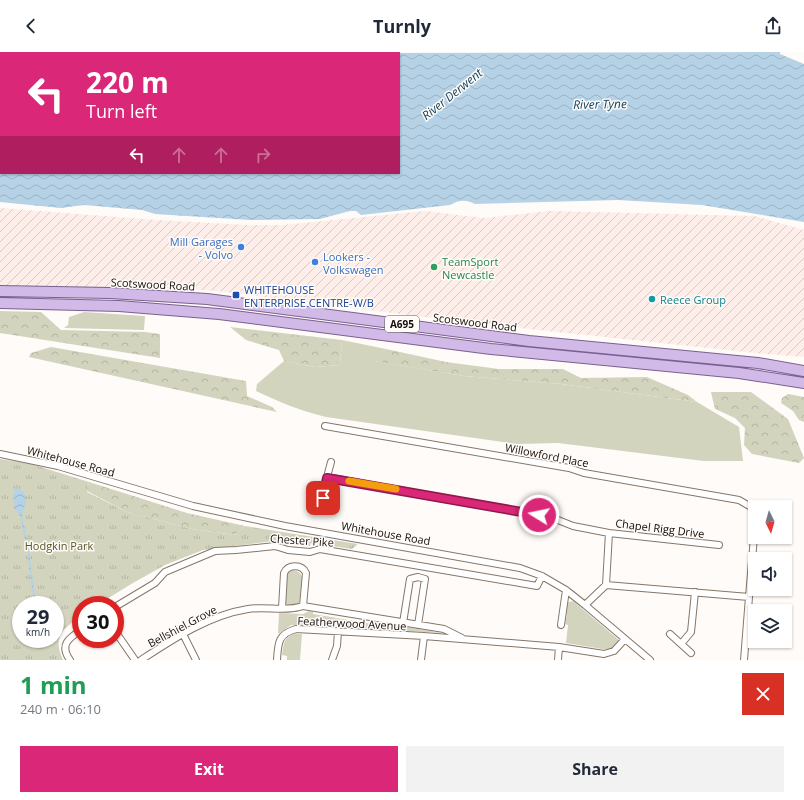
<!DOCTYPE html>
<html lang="en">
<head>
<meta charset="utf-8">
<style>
	:root { --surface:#fff; --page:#f2f2f3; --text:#1f2937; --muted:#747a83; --accent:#db2777 }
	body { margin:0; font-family:"Open Sans",sans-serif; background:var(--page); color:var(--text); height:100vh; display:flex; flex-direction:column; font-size:15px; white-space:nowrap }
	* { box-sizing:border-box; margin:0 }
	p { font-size:13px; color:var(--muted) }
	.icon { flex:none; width:22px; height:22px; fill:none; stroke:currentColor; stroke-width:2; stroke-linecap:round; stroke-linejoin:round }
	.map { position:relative; height:608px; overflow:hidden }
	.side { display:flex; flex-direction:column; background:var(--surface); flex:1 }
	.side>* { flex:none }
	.banner { position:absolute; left:0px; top:0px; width:400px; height:122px; box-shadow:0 1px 3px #0004; background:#db2777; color:#fff; overflow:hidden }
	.needle { width:26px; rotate:175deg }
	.tools { position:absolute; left:748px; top:448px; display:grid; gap:8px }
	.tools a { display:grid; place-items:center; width:44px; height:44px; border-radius:0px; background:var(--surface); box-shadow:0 1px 3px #0004; font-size:20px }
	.speed { position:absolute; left:12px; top:544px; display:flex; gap:8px; font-size:20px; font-weight:700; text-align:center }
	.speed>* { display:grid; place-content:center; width:52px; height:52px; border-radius:50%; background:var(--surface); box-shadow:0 1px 3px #0004; line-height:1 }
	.speed small { font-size:10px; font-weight:400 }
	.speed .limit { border:6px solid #d22; background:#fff; color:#111 }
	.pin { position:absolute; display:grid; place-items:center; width:34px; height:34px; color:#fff; margin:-17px; border-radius:8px; box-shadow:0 2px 6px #0006 }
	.me { position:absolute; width:44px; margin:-22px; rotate:280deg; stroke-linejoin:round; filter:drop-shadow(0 0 3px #0008) }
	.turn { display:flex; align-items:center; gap:14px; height:84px; padding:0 20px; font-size:18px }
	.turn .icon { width:52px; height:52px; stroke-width:2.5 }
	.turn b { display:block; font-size:28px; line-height:34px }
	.lanes { display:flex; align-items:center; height:38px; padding:0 20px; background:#0003; justify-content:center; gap:20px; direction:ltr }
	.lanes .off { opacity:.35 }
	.round { display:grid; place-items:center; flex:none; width:42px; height:42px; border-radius:0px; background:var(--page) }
	.overview { display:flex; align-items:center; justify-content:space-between; height:68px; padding:0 20px }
	h1 { font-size:24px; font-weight:700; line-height:30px; color:#1e9e55 }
	.action { display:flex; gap:8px; margin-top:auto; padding:8px 20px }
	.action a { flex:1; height:46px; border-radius:0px; background:var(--accent); color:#fff; font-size:16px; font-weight:700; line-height:46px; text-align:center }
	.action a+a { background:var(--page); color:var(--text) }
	header { display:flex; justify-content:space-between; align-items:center; height:52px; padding:0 20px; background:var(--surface); font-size:18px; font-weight:700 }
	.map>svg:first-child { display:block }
</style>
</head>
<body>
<header><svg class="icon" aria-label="back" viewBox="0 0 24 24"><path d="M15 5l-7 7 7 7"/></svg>Turnly<svg class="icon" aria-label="share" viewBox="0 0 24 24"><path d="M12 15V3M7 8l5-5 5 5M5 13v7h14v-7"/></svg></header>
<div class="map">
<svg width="804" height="608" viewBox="0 0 804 608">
	<defs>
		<pattern id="industrial-furrows" width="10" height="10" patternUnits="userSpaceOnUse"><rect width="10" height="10" fill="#fdeee9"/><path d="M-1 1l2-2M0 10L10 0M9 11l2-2" fill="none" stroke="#d8cbc6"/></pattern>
		<pattern id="forest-crowns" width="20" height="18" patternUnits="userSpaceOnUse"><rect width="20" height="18" fill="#d3d4be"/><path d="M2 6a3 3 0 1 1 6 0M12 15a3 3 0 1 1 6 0" fill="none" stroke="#b4b5a2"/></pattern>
		<pattern id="park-tufts" width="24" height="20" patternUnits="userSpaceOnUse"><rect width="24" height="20" fill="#d3d4be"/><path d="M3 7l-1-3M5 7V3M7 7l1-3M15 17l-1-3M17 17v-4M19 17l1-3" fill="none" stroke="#b4b5a2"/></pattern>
		<pattern id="water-waves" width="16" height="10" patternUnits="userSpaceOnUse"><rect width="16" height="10" fill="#b6d2e6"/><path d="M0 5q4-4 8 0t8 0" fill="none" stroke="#9cb3c4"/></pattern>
	</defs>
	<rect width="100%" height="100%" fill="#fffbf8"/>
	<path fill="url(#industrial-furrows)" d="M0,156L157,168L248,173H283L425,159L485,166L549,159L755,164L804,178V305L755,301L473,271L216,239L187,237L0,234Z"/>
	<path fill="#d3d4be" d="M84,260L145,264L144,278L64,276L68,273L69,265Z
		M342,288L386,297L374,309L464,324L561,332L697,350L739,375L743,409H704L558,391L517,392L326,365C301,359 279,350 256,339L257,332L284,309L315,315L340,313Z
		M289,518C295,519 300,518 302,525L299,553L288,554L286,551L287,521Z
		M573,549L619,588L611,597L608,598L566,591L568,573L565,572L567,562L565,559L566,552L569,550Z
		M309,559L313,560V562L378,573L379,570L442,581L344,575L340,572L312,571L311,574L291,573L280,581H278L279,561L303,562Z
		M295,581L296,582H302L300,608H287V604L282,603C284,591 283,587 295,581Z"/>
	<path fill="url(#forest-crowns)" d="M0,259L41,260L61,278L145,280L160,282V306L0,281Z
		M230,275L342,288L340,313L315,315L284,309L279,298L246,288Z
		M51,295L246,329L247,344L272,355L277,360L29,305L31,301Z
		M386,297L446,310L499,317H563L581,326L647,325L688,343L697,350L561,332L464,324L373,309Z
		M711,340H751L788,367L804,406L799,411L752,402L744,393L745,376L735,366L715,357Z
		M788,342L804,345V370L799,368L793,359L781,351L782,346Z
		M89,430L187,461L245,474L235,483L192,477L127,460L87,439Z"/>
	<path fill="url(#park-tufts)" fill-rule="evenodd" d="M0,407L28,411L89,430L87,440L127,460L192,477L235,483L245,474L358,492L352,497L311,491L310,494L273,489L203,498L165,513L133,531L97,553H81V564C63,577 52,584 63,608H0ZM21,553H55V587H21Z"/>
	<path fill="url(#water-waves)" d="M0,0L51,1H1V121H399V1H389L780,0V2L804,12V170L702,153L618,148L475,152C465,147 459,148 450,153L361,163L356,159H350L320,167L250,168L155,162L142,158L84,153L61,156L0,150Z
		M15,436L20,437L26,443V451L22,463L28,492L36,553H34L26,493L20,464C14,457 11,445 15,436Z"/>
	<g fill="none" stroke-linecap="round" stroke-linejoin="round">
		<g stroke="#867669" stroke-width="8">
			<path id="minor" d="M325,374L569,416L584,421L739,448L751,455L755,467
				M0,402L58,414L193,454L285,474L520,516L542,524L566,538L585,553L650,608
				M327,425L553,466L573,474L609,481
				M323,446L327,425L331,410
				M606,533L749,545L744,608
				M749,545L755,472
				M585,553L606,533L609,481L719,493
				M303,554L444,577L462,586
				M115,555L155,531L165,520L215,499L236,498L275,494L288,498L310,500L320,497L537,534L542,524
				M403,571L410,527L418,525L425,527L418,573
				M561,573L566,538
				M115,579L135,608
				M183,582L196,608
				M670,582L691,601
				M681,592L691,580L695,540
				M70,608C59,593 69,586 81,578
				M141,608C173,587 209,563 248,557C266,554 286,560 303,554L306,521C302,512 288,512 284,521L282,556
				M277,608C278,591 278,582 296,577L424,584L559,595L604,602L614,599L625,587
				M332,608L337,594L338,579
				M421,608L424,584
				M558,608L559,595"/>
		</g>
		<g stroke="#7b608f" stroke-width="12">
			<path id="primary" d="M0,239L110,241L207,247L529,289L758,311L804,319
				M0,251L119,254L219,262L491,297L739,321L804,331"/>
		</g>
		<use href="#minor" stroke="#fff" stroke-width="6"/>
		<use href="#primary" stroke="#d1bae7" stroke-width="10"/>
	</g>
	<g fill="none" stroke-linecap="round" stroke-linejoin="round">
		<g stroke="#8e194d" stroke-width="10">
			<path id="route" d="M323,446L327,426L539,463"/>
		</g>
		<use href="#route" stroke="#db2777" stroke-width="7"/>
		<path stroke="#f59e0b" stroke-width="7" d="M349,429L396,437"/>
	</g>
	<g fill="#3f7fe0" stroke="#fffbf8" stroke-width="1.5">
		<circle cx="241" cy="195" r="4"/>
		<circle cx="315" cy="210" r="4"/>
	</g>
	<circle fill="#2e9e5b" stroke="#fffbf8" stroke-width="1.5" cx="434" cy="215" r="4"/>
	<rect fill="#1a4fb4" stroke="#fffbf8" stroke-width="1.5" x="232" y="239" width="8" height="8" rx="2"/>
	<circle fill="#0f9aa8" stroke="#fffbf8" stroke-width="1.5" cx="652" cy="247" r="4"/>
	<g text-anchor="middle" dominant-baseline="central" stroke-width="3" stroke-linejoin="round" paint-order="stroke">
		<rect fill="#fffbf8" stroke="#5a5551" stroke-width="1" x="385" y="264" width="34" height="16" rx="3"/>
		<g font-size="10" font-weight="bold" fill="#140e09">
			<text x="402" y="272">A695</text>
		</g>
		<g font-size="11" fill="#366cbe" stroke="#fffbf8" text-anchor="end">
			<text x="233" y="189">Mill Garages<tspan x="233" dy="13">- Volvo</tspan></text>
			<text x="323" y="204" text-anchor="start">Lookers -<tspan x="323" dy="13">Volkswagen</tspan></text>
		</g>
		<g font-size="11" fill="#27864d" stroke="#fffbf8" text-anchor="start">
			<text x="442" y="209">TeamSport<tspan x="442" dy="13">Newcastle</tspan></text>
		</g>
		<g font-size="11" fill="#140e09" stroke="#fffbf8">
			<text transform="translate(153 232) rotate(3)">Scotswood Road</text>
			<text transform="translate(475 270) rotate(7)">Scotswood Road</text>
			<text transform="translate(547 403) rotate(11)">Willowford Place</text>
			<text transform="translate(71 409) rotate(15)">Whitehouse Road</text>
			<text transform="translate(660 476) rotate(7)">Chapel Rigg Drive</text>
			<text transform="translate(386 481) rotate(10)">Whitehouse Road</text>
			<text transform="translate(302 488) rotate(4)">Chester Pike</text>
			<text transform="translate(352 571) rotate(3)">Featherwood Avenue</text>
			<text transform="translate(182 574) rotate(-28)">Bellshiel Grove</text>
		</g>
		<g font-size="11" fill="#164399" stroke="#fffbf8" text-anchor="start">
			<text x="244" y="237">WHITEHOUSE<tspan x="244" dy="13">ENTERPRISE CENTRE-W/B</tspan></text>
		</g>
		<g font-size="11" fill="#0d838f" stroke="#fffbf8" text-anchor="start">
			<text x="660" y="247">Reece Group</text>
		</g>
		<g font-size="11" fill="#545624" stroke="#fffbf8">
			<text x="59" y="493">Hodgkin Park</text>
		</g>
		<g font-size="12" font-style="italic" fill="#134460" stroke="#fffbf8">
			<text transform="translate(452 42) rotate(-39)">River Derwent</text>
			<text transform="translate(600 52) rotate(-1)">River Tyne</text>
		</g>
	</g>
</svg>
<div class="tools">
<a><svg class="needle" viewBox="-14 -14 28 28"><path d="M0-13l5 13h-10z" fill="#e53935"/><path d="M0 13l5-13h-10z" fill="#747a83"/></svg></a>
<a><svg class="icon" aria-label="sound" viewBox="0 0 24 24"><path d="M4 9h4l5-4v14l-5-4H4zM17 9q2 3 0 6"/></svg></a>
<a><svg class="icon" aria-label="layers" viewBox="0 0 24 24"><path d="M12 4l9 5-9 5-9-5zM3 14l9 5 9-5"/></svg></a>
</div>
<div class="speed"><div>29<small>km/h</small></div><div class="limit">30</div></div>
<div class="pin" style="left:323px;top:446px;background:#d93025"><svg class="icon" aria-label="arrive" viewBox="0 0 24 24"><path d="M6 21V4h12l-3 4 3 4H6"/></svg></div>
<svg class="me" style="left:539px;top:463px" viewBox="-20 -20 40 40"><circle r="17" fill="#db2777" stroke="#fff" stroke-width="3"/><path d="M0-11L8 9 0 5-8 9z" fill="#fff"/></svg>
<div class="banner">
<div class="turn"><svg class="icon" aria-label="left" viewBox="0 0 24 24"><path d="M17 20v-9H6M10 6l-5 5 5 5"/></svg><div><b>220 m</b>Turn left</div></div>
<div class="lanes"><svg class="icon" aria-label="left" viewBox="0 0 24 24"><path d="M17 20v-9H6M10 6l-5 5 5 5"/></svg><svg class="icon off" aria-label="ahead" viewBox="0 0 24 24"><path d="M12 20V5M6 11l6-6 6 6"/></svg><svg class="icon off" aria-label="ahead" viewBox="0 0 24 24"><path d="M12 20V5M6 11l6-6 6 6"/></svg><svg class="icon off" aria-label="right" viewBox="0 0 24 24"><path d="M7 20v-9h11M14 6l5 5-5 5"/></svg></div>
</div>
</div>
<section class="side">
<div class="overview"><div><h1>1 min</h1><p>240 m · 06:10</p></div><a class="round" style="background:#d93025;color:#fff"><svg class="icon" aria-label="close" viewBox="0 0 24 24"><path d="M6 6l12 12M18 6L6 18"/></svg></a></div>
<div class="action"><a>Exit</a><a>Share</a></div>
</section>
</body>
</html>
